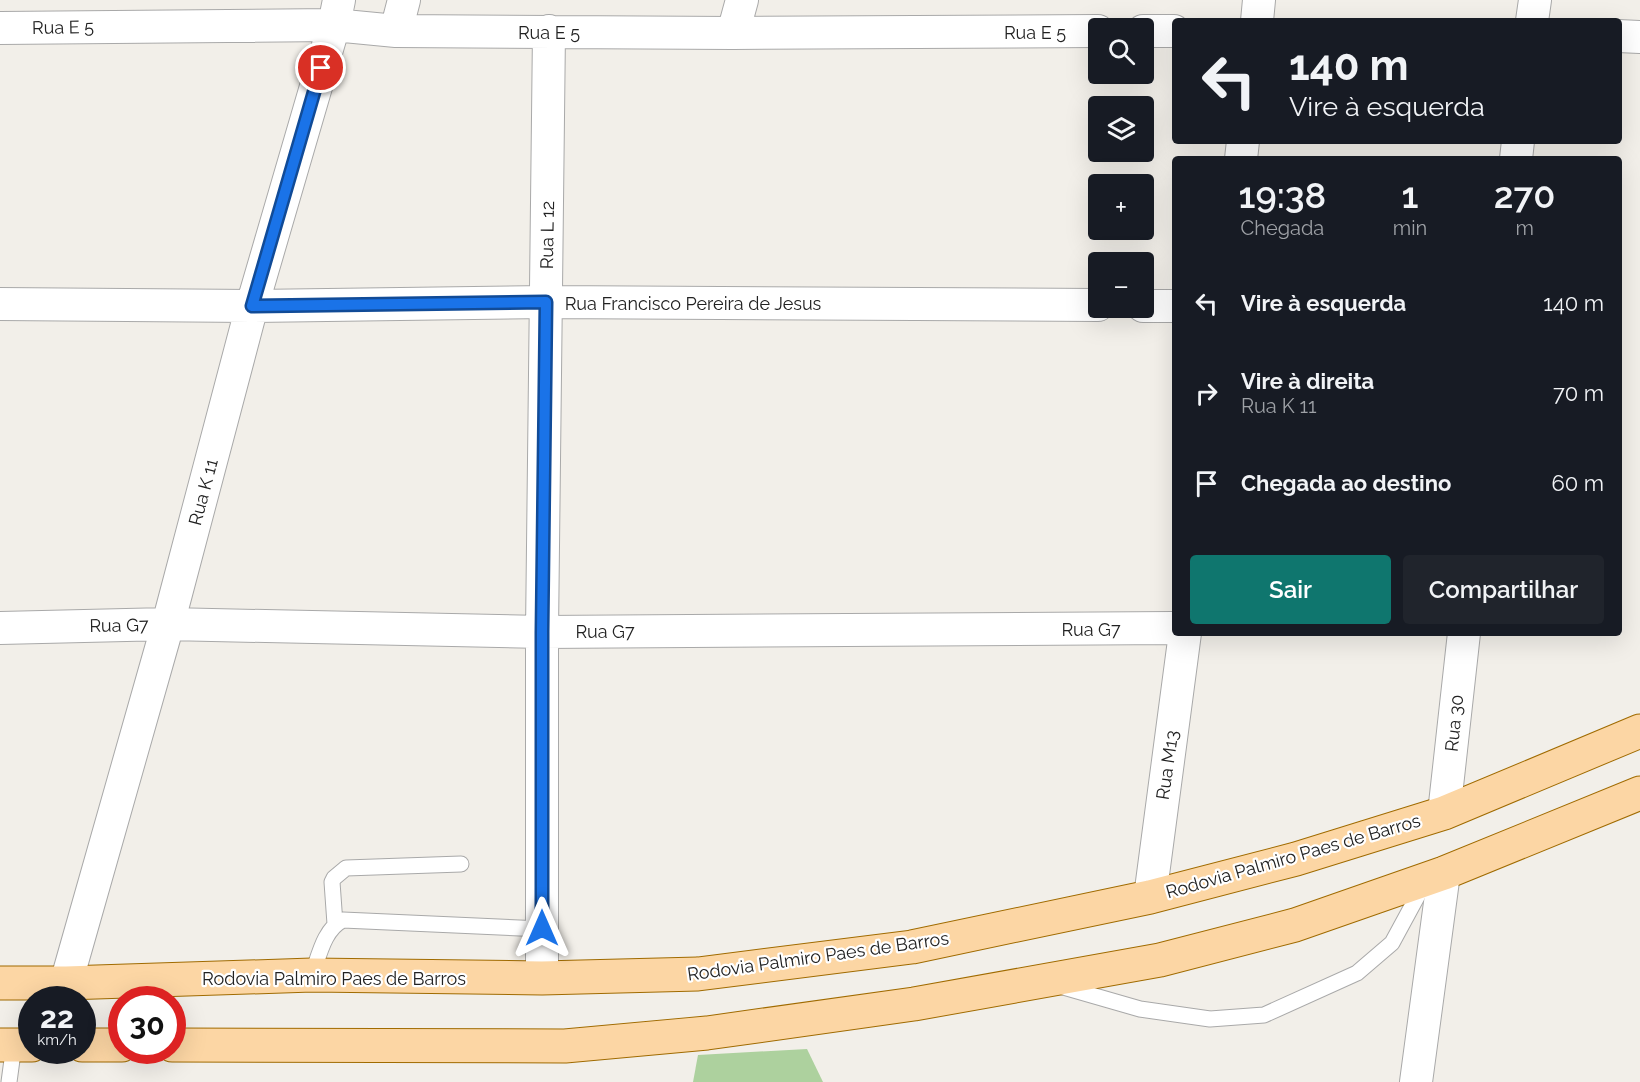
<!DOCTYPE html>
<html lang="pt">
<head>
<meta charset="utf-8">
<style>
	:root { --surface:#171b24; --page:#20242c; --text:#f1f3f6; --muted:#9ea1a6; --accent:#0f766e }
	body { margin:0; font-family:Raleway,sans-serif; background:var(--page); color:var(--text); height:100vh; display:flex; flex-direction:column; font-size:22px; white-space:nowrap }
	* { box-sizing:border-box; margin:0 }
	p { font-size:20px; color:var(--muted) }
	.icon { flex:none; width:33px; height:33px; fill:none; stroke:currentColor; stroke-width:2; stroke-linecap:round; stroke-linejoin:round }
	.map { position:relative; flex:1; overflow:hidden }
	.details { position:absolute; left:1172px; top:156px; width:450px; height:480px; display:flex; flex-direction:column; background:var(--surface); border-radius:6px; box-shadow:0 6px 24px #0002 }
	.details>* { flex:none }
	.banner { position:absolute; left:1172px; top:18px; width:450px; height:126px; border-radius:6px; box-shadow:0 6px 24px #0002; background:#171b24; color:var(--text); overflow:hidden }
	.buttons { position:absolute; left:1088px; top:18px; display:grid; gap:12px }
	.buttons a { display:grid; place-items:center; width:66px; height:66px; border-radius:6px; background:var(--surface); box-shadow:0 6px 24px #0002; font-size:30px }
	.speed { position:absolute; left:18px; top:986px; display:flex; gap:12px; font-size:30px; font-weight:700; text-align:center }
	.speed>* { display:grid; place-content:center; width:78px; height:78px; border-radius:50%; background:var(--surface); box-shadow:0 6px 24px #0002; line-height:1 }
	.speed small { font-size:15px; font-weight:400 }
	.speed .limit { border:9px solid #d22; background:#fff; color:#111 }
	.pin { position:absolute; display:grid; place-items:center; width:51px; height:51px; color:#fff; margin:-26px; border:3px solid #fff; border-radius:50%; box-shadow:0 2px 6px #0007 }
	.me { position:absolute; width:66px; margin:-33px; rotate:0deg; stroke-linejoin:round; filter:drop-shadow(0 0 4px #0008) }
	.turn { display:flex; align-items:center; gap:21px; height:126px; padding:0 18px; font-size:27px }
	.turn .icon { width:78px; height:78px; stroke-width:2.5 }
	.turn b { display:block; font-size:42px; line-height:51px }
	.eta { display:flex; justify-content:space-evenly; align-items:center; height:102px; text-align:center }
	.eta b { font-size:36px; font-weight:600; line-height:42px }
	.button { display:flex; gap:12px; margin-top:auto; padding:12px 18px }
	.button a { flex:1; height:69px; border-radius:6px; background:var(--accent); color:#fff; font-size:24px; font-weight:600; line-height:69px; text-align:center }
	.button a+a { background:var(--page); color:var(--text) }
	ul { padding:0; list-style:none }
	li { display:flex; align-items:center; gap:18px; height:90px; padding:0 18px }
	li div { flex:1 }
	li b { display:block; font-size:22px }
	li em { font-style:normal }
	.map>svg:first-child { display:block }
</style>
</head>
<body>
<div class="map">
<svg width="1640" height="1082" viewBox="0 0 1640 1082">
	<rect width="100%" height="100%" fill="#f2efe9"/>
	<path fill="#add19e" d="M807,1049L823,1082H693L698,1055Z"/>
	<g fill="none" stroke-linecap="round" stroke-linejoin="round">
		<g stroke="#a9a9a9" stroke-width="17">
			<path id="service" d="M335,924L332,882L334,878L346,868L461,864
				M312,975C319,956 324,929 343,920L542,929
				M1060,986L1140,1009L1210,1019L1264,1015L1357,973L1392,943L1424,884
				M9,1082L14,1045"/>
		</g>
		<g stroke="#a9a9a9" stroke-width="34">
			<path id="minor" d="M1257,21L1259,0
				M1532,21L1535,0
				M0,28L334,25L396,31L733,33L1098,31
				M396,31L404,0
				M1143,31H1174
				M733,33L742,0
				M1618,36L1640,37
				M1241,159L1243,141
				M1516,159L1518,141
				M0,304L252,306L546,302L1098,305
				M1143,306H1174
				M0,628L168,624L542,632L1174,628
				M1444,813L1464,633
				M1150,897L1185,633
				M542,978V632L549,31
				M66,983L168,624L252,306L334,25L339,0
				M1416,1082L1444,873"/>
		</g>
		<g stroke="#a06b00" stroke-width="35">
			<path id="primary" d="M0,983H66L312,975L542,978L698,974L912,947L1150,897L1296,859L1444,813L1640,731
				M0,1045H32
				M82,1045H122
				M172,1045L565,1046L707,1033L914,1004L1160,960L1295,925L1444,873L1640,793"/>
		</g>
		<use href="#service" stroke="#fff" stroke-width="15"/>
		<use href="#minor" stroke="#fff" stroke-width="32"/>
		<use href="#primary" stroke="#fcd6a4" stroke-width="33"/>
	</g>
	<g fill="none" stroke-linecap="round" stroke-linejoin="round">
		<g stroke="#114b97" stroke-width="15">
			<path id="route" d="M321,68L252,306L546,302L542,632V928"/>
		</g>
		<use href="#route" stroke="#1a73e8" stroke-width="10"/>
	</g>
	<g text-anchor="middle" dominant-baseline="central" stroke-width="4.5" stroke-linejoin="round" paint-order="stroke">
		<g font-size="18" fill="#222" stroke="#fff">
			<text transform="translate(63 27) rotate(-1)">Rua E 5</text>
			<text x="549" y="32">Rua E 5</text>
			<text x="1035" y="32">Rua E 5</text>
			<text transform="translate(547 235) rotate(-89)">Rua L 12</text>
			<text x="693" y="303">Rua Francisco Pereira de Jesus</text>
			<text transform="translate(203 492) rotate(-75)">Rua K 11</text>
			<text transform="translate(119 625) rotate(-1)">Rua G7</text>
			<text x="1091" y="629">Rua G7</text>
			<text x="605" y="631">Rua G7</text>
			<text transform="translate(1454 723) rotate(-84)">Rua 30</text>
			<text transform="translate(1167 765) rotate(-82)">Rua M13</text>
			<text transform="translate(1293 856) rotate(-16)">Rodovia Palmiro Paes de Barros</text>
			<text transform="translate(818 956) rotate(-8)">Rodovia Palmiro Paes de Barros</text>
			<text x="334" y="978">Rodovia Palmiro Paes de Barros</text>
		</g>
	</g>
</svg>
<div class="buttons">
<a><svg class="icon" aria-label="search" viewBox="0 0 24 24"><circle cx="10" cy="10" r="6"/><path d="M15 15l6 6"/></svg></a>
<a><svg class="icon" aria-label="layers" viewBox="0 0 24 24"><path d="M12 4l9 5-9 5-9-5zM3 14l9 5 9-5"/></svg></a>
<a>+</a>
<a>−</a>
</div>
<div class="speed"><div>22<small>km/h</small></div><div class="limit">30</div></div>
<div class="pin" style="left:321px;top:68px;background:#d93025"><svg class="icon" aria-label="arrive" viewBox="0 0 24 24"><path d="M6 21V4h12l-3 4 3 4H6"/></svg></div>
<svg class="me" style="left:542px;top:928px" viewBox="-20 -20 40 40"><path d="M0-17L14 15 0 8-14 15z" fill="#1a73e8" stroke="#fff" stroke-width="4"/></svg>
<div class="banner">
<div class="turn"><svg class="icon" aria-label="left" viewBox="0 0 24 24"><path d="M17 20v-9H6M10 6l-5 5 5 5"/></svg><div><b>140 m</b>Vire à esquerda</div></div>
</div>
<section class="details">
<div class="eta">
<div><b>19:38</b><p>Chegada</p></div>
<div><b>1</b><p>min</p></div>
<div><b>270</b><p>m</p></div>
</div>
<ul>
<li><svg class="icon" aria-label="left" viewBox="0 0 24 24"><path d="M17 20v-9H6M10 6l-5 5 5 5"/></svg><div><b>Vire à esquerda</b></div><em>140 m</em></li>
<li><svg class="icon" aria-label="right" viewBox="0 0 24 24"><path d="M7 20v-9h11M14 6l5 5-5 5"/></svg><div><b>Vire à direita</b><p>Rua K 11</p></div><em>70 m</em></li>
<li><svg class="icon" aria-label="arrive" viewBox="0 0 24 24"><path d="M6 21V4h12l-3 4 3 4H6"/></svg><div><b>Chegada ao destino</b></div><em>60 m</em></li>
</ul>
<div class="button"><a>Sair</a><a>Compartilhar</a></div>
</section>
</div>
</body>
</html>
